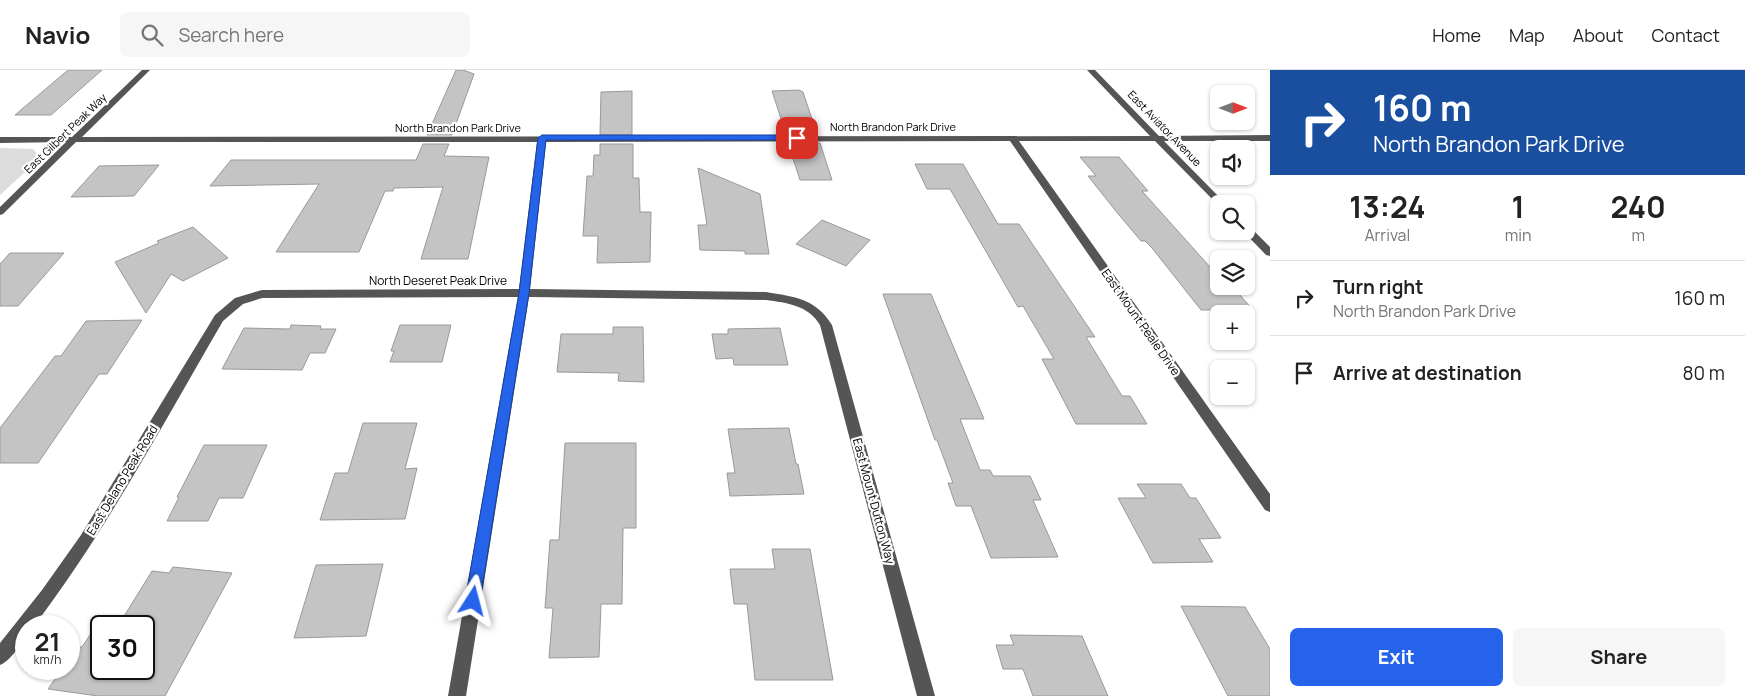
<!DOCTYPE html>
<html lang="en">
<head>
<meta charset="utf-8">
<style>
	:root { --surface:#fff; --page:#f6f6f6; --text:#222; --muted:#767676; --line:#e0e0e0; --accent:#2563eb }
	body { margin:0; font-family:Manrope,sans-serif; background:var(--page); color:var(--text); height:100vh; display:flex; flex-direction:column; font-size:19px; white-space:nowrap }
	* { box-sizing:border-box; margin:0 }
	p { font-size:16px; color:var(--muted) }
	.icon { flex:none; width:28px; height:28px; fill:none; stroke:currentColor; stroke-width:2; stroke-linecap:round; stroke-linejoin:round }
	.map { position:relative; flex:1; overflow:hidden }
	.drawer { display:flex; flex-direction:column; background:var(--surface); width:475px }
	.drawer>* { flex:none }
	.banner { background:#1a4fa0; color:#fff; overflow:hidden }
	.needle { width:32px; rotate:90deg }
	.fabs { position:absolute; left:1210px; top:15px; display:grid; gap:10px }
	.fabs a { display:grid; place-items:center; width:45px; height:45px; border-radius:8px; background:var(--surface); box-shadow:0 1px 4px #0004; font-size:25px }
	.speed { position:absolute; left:15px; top:545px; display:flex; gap:10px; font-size:25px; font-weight:700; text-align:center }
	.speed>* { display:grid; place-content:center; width:65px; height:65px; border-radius:50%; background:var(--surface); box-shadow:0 1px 4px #0004; line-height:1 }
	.speed small { font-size:12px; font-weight:400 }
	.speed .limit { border:2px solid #111; border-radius:8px; background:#fff; color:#111 }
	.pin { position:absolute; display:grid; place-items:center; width:42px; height:42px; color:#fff; margin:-21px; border-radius:10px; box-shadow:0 2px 8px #0006 }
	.me { position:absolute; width:55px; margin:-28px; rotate:9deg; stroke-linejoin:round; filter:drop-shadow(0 0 4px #0008) }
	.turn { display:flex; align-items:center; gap:18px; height:105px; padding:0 20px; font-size:22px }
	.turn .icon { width:65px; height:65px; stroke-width:2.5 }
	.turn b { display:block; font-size:35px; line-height:42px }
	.eta { display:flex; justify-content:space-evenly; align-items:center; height:85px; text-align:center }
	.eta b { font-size:30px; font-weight:700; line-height:35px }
	.cta { display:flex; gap:10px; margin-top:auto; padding:10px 20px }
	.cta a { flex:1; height:58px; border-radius:8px; background:var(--accent); color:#fff; font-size:20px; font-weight:700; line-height:58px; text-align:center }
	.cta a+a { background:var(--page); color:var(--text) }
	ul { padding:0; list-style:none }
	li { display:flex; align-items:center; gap:15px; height:75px; padding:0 20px; border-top:1px solid var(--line) }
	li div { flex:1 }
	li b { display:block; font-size:19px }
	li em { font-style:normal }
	header { display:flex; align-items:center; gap:30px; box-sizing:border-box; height:70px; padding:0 25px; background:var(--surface); border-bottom:1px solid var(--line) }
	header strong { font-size:24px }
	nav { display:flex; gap:28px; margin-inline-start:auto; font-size:18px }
	.search { width:350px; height:45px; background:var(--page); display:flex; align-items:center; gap:12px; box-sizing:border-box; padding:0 18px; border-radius:8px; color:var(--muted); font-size:19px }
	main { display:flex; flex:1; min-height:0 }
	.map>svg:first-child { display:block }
</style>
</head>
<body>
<header>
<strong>Navio</strong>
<div class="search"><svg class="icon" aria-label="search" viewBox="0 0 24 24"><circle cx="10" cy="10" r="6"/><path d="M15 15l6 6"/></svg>Search here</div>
<nav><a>Home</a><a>Map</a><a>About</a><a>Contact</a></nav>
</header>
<main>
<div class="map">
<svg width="1270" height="626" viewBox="0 0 1270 626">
	<rect width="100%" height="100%" fill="#fff"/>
	<path fill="#dcdcdc" d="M0,78L33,79L39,86V89L0,125Z"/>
	<path fill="#c4c4c4" stroke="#999" d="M68,0H102L51,45H15Z
		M456,0H463L474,4L452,65H427Z
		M799,20L803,22L817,64H786L772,21Z
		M632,21V65H600L601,22Z
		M788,73H820L832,110H800Z
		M423,74H449L444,86L489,87L468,189H421L443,117L394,118L393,121H385L359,182H276L319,114L210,116L231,90H416Z
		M600,74H633V108H639L640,142H651L650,192L597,193L598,166H583L587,106H593L594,85H600Z
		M1080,87H1119L1148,121H1142L1219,207V216H1232L1253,240H1201L1152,178L1145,171H1141L1115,140L1088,106H1096Z
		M915,94H963L998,154H1019L1095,267H1086L1122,326H1130L1147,354H1076L1042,289H1054L1023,236L1018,237L950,119H927Z
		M159,95L134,126L71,127L99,96Z
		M698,98L760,124L769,184H745V181L700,180L698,155H707Z
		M822,150L870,170L846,196L796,174Z
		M193,157L228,188L183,211L171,204L146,243L115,192L159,173L157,171Z
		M10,183H64L18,236H0V194Z
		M883,224H931L984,349H960L980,400H990L993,406H1030L1041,430H1033L1058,487L991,488L971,436H956L948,413H953L937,370H935Z
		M142,250L107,304H99L38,393H0V358L55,286H61L86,251Z
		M291,255L321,256L320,259H336L325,283H310L302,300L222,299L244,258L290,259Z
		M400,255H451L442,292H390L394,281H391Z
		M613,257H643L644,312L618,311L619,303L557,302L561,264H613Z
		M780,258L788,295H734L733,288L716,289L712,264H728V259Z
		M363,353H417L405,399L417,398L405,449L320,450L335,403H348Z
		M789,358L796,394H798L804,424L730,426L727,403H735L728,359Z
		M565,373H636V458H623L622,534H601L599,587L549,588L553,538H545L550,470H559Z
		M204,375H267L243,428H219L208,451H167L179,427H177Z
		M1137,414H1181L1190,428H1196L1221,468L1199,469L1213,492L1153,493L1118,428H1146Z
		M772,479H810L833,610H755L747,534H734L730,499H775Z
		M383,494L366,566L294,568L316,495Z
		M173,497L232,503L165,626H98L48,619L62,599H69V588L76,577H82L94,559L101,560V599H144V556H118L152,501L169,503Z
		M1181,536L1245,537L1270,579V626H1228Z
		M1010,565L1082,566L1108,626H1033L1023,599H1003L996,575H1014Z"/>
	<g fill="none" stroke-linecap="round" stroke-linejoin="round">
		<path fill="#555" fill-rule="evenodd" d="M142,0H150L82,67L1150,66L1087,0H1095L1159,66L1270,65V71H1164L1226,134H1219V136L1155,71H1019L1270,424V442L1265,440L1010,71L546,72L530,219L766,222C795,227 815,228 832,255L935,626H917L820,255C808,235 787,233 766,230L529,227L466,626H448L518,227L262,228L243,234L223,251C163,354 106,461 34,556H26C26,569 12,590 0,595V573L42,520L81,465L215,245L235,228L262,220L519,219L537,72H76L3,144L0,145V137L66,72L0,73V67H72Z
			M1246,156L1250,157L1270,177V186L1266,185L1243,161H1246Z"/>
	</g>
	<path fill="#2563eb" stroke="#184099" d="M542,65H797L801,68L797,70H546L529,223L480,531L478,536L473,538L468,536L465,531L519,223L538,68Z"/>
	<g text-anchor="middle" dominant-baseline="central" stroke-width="4.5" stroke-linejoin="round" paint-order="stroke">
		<g font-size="11" fill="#000" stroke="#fff">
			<text x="893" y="56">North Brandon Park Drive</text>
			<text x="458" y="57">North Brandon Park Drive</text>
			<text transform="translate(1165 58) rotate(46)">East Aviator Avenue</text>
			<text transform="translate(65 63) rotate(-44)">East Gilbert Peak Way</text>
		</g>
		<g font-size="12" fill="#000" stroke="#fff">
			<text x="438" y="210">North Deseret Peak Drive</text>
			<text transform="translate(1141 252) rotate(55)">East Mount Peale Drive</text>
			<text transform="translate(122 410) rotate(-59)">East Delano Peak Road</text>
			<text transform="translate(874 431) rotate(75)">East Mount Dutton Way</text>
		</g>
	</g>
</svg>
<div class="fabs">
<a><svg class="needle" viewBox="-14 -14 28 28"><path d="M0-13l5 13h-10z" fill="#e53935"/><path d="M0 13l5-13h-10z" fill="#767676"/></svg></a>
<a><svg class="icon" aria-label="sound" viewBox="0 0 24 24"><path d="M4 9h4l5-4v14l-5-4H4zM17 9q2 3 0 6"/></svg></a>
<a><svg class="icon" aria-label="search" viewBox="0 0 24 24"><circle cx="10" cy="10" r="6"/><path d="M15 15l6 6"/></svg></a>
<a><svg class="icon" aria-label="layers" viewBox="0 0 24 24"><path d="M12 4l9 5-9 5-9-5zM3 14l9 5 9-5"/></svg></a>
<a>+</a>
<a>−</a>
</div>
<div class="speed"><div>21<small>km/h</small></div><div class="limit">30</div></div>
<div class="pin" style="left:797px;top:68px;background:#d93025"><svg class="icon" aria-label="arrive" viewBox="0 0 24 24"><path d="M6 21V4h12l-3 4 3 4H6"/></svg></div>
<svg class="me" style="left:473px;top:531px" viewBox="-20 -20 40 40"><path d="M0-17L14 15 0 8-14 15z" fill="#2563eb" stroke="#fff" stroke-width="4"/></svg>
</div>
<section class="drawer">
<div class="banner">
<div class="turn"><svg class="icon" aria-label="right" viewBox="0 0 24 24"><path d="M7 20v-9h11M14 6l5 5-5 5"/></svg><div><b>160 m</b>North Brandon Park Drive</div></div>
</div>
<div class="eta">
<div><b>13:24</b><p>Arrival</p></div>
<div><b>1</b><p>min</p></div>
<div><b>240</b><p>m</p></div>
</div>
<ul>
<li><svg class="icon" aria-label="right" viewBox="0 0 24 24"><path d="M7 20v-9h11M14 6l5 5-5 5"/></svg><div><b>Turn right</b><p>North Brandon Park Drive</p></div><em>160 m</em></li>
<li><svg class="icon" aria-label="arrive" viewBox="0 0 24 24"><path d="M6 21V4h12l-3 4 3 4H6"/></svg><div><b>Arrive at destination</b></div><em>80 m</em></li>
</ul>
<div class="cta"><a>Exit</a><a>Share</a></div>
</section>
</main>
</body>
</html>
